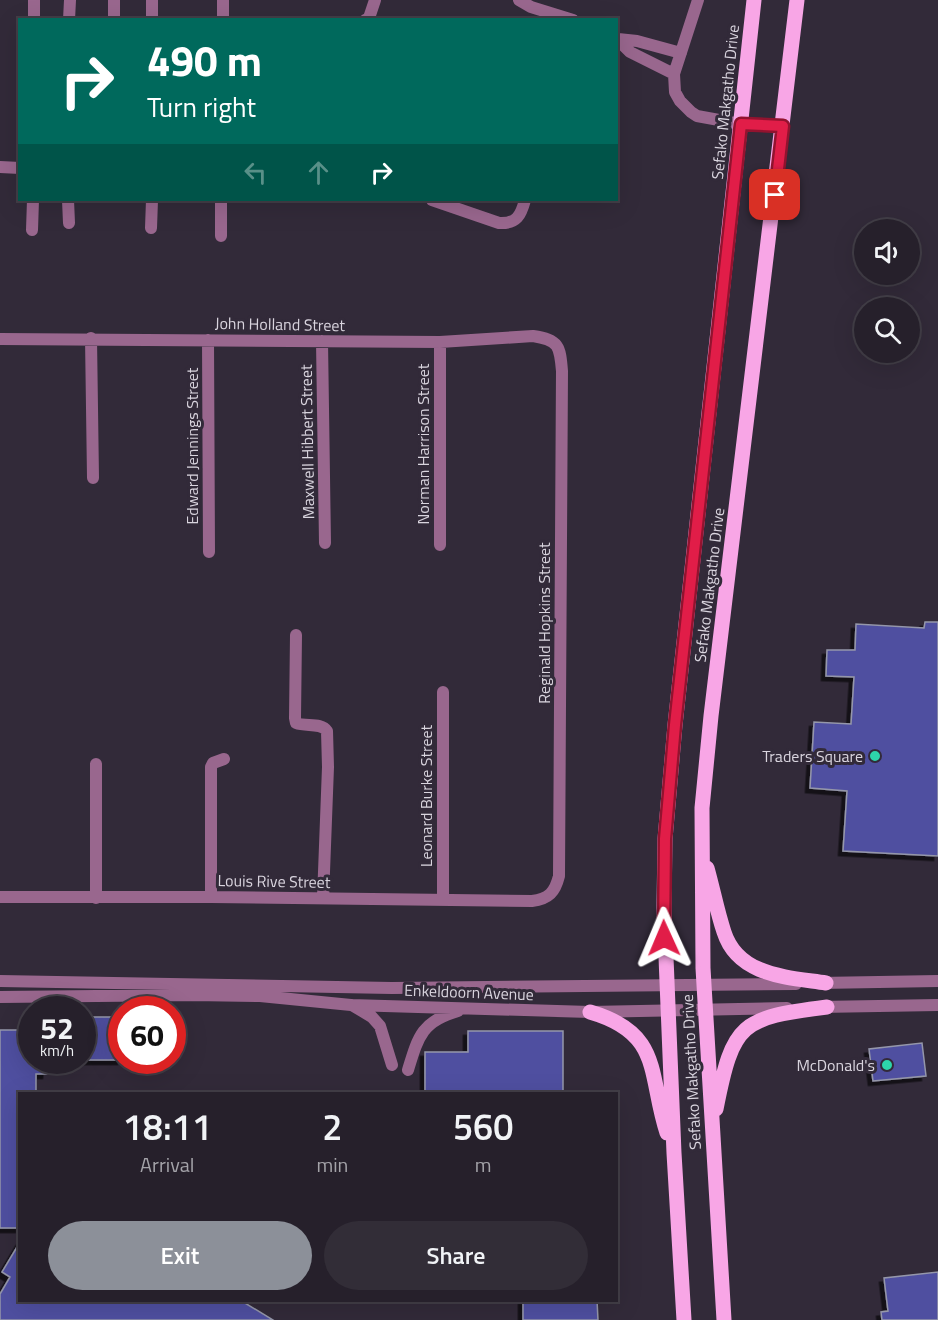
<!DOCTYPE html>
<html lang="en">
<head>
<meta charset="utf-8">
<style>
	:root { --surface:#26202b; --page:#322d37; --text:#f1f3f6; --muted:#a4a3a9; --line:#423e47; --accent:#8c9099 }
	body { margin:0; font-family:"Titillium Web",sans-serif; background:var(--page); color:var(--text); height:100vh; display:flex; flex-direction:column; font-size:22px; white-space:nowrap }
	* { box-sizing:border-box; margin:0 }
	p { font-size:20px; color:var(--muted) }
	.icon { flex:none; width:33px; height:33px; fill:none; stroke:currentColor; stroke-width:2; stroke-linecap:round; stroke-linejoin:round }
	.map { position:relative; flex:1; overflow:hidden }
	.drawer { position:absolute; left:18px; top:1092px; width:600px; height:210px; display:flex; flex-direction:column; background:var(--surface); border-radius:0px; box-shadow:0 6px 24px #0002,0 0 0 2px var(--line) }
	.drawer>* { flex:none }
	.guide { position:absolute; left:18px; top:18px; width:600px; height:183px; border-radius:0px; box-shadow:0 6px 24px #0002,0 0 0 2px var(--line); background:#00695c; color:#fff; overflow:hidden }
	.fabs { position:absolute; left:854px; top:219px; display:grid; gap:12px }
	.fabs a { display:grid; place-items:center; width:66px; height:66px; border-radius:50%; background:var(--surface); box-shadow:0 6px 24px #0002,0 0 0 2px var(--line); font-size:30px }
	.speed { position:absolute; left:18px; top:996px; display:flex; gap:12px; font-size:30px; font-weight:700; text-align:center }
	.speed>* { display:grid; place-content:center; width:78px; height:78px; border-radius:50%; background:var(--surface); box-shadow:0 6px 24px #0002,0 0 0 2px var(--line); line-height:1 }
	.speed small { font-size:15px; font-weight:400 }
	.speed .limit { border:9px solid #d22; background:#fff; color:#111 }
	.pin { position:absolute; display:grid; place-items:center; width:51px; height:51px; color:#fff; margin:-26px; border-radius:12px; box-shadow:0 3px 9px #0006 }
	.me { position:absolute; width:66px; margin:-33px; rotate:359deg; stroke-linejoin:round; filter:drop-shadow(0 0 4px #0008) }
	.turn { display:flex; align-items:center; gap:21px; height:126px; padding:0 30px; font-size:27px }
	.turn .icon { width:78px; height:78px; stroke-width:2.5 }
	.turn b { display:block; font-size:42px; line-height:51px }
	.lanes { display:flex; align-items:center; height:57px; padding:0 30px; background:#0003; justify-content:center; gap:30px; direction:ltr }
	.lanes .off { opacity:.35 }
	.eta { display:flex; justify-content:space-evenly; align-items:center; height:102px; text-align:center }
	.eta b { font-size:36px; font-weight:600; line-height:42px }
	.action { display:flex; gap:12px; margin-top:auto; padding:12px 30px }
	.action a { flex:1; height:69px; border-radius:36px; background:var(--accent); color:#fff; font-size:24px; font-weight:600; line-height:69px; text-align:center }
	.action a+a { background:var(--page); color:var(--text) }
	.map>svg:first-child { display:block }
</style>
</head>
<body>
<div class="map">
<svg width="938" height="1320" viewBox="0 0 938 1320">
	<defs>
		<filter id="shadow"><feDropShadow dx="-4.5" dy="4.5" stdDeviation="0" flood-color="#0009"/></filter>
	</defs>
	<rect width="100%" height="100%" fill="#322a39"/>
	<path fill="#5050a0" stroke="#9597aa" stroke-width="1.5" filter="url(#shadow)" d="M925,622H938V856L843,851L847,791L810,788L814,722L851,724L854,677L826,676L827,650H855L856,624L924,628Z
		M88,1017H122V1060H82V1020H88Z
		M0,1030H32V1060H48L47,1074H36V1094H20V1228H0Z
		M468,1031H563V1094H425V1052H468Z
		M922,1043L926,1076L873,1081L869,1049Z
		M20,1242V1300H240L273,1320H0V1294L10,1277L2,1272Z
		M938,1272V1320H882L881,1312L888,1311L884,1278Z
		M523,1300H597L598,1320H523Z"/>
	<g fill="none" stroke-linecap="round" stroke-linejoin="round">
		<path stroke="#99678e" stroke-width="12" d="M34,0V20
			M114,0V20
			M223,0V17
			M519,0L531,7L573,20
			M698,0L674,74L675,92L680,101L691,112L697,116L741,124L783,126
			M69,20L70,0
			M152,20V0
			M365,20L369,18L375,0
			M616,38L630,52L674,74
			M618,39L637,41L681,53
			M0,167L20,168
			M68,200L69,223
			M221,200V236
			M432,200L499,223C517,224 521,215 525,200
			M151,228L152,200
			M32,230L33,200
			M91,338L93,478
			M0,339L440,342L533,336C559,340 560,346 562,371L559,876C555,892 549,899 532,901L211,897H0
			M208,340L209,552
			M322,341L325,543
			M440,342V545
			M296,635L295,718L296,723C306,727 321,722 327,731L328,767L323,898
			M443,692V900
			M211,897V767L213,763L224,759
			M96,898V764
			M0,981L392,988L796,984
			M819,983L938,981
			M0,997L193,995L260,996L351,1005L590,1012L787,1008
			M352,1005L372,1017L380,1026L392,1065
			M819,1007L938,1005
			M408,1070C418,1037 422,1021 458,1011"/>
		<path stroke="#f8a6e6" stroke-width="15" d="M707,868C713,889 717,911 724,932C738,976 787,977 826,983
			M590,1012C663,1033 648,1075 667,1133
			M716,1109C733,1022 741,1018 827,1007
			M684,1320L674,1153L664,908L665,839L675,725L754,0
			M724,1320L703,968L702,808L711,716L797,0"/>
	</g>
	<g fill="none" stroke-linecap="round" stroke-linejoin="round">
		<g stroke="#92132f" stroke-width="15">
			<path id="route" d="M664,938L665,839L675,725L741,124L783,126L775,195"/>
		</g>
		<use href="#route" stroke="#e11d48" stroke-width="10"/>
	</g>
	<g fill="#2dd5ab" stroke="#322a39" stroke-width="2">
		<circle cx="875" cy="756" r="6"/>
		<circle cx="887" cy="1065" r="6"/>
	</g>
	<g text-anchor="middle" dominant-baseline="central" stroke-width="6" stroke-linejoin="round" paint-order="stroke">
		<g font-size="16" fill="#d9d4de" stroke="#322a39">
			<text transform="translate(725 102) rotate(-84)">Sefako Makgatho Drive</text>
			<text transform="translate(280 324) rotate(1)">John Holland Street</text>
			<text transform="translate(307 442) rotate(-91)">Maxwell Hibbert Street</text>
			<text transform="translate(423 444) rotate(-90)">Norman Harrison Street</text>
			<text transform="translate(192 446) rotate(-90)">Edward Jennings Street</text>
			<text transform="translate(709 585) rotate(-83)">Sefako Makgatho Drive</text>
			<text transform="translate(544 623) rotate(-90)">Reginald Hopkins Street</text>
			<text transform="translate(426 796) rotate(-90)">Leonard Burke Street</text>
			<text transform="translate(274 881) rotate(1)">Louis Rive Street</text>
			<text transform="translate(469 992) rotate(2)">Enkeldoorn Avenue</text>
			<text transform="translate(691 1072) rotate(-93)">Sefako Makgatho Drive</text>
		</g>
		<g font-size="16" fill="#d9d4de" stroke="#322a39" text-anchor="end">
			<text x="863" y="756">Traders Square</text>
			<text x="875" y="1065">McDonald's</text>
		</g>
	</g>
</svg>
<div class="fabs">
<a><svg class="icon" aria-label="sound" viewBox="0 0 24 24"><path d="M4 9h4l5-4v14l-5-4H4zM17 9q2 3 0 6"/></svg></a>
<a><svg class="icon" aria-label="search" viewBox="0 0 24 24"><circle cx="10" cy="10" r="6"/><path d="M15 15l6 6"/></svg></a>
</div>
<div class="speed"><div>52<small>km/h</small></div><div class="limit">60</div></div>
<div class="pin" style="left:775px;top:195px;background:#d93025"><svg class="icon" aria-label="arrive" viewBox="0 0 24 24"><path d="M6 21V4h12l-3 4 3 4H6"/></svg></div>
<svg class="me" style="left:664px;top:938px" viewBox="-20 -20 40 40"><path d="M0-17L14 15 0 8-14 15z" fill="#e11d48" stroke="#fff" stroke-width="4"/></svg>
<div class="guide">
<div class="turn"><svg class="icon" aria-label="right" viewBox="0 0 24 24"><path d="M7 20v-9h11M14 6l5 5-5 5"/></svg><div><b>490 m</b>Turn right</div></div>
<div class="lanes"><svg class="icon off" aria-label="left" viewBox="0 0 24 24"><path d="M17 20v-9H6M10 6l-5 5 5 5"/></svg><svg class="icon off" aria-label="ahead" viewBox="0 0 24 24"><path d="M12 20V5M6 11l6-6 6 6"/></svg><svg class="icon" aria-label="right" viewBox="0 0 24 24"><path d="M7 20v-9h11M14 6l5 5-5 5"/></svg></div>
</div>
<section class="drawer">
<div class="eta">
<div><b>18:11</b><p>Arrival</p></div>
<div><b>2</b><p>min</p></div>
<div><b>560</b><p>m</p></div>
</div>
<div class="action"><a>Exit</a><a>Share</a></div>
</section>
</div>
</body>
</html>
